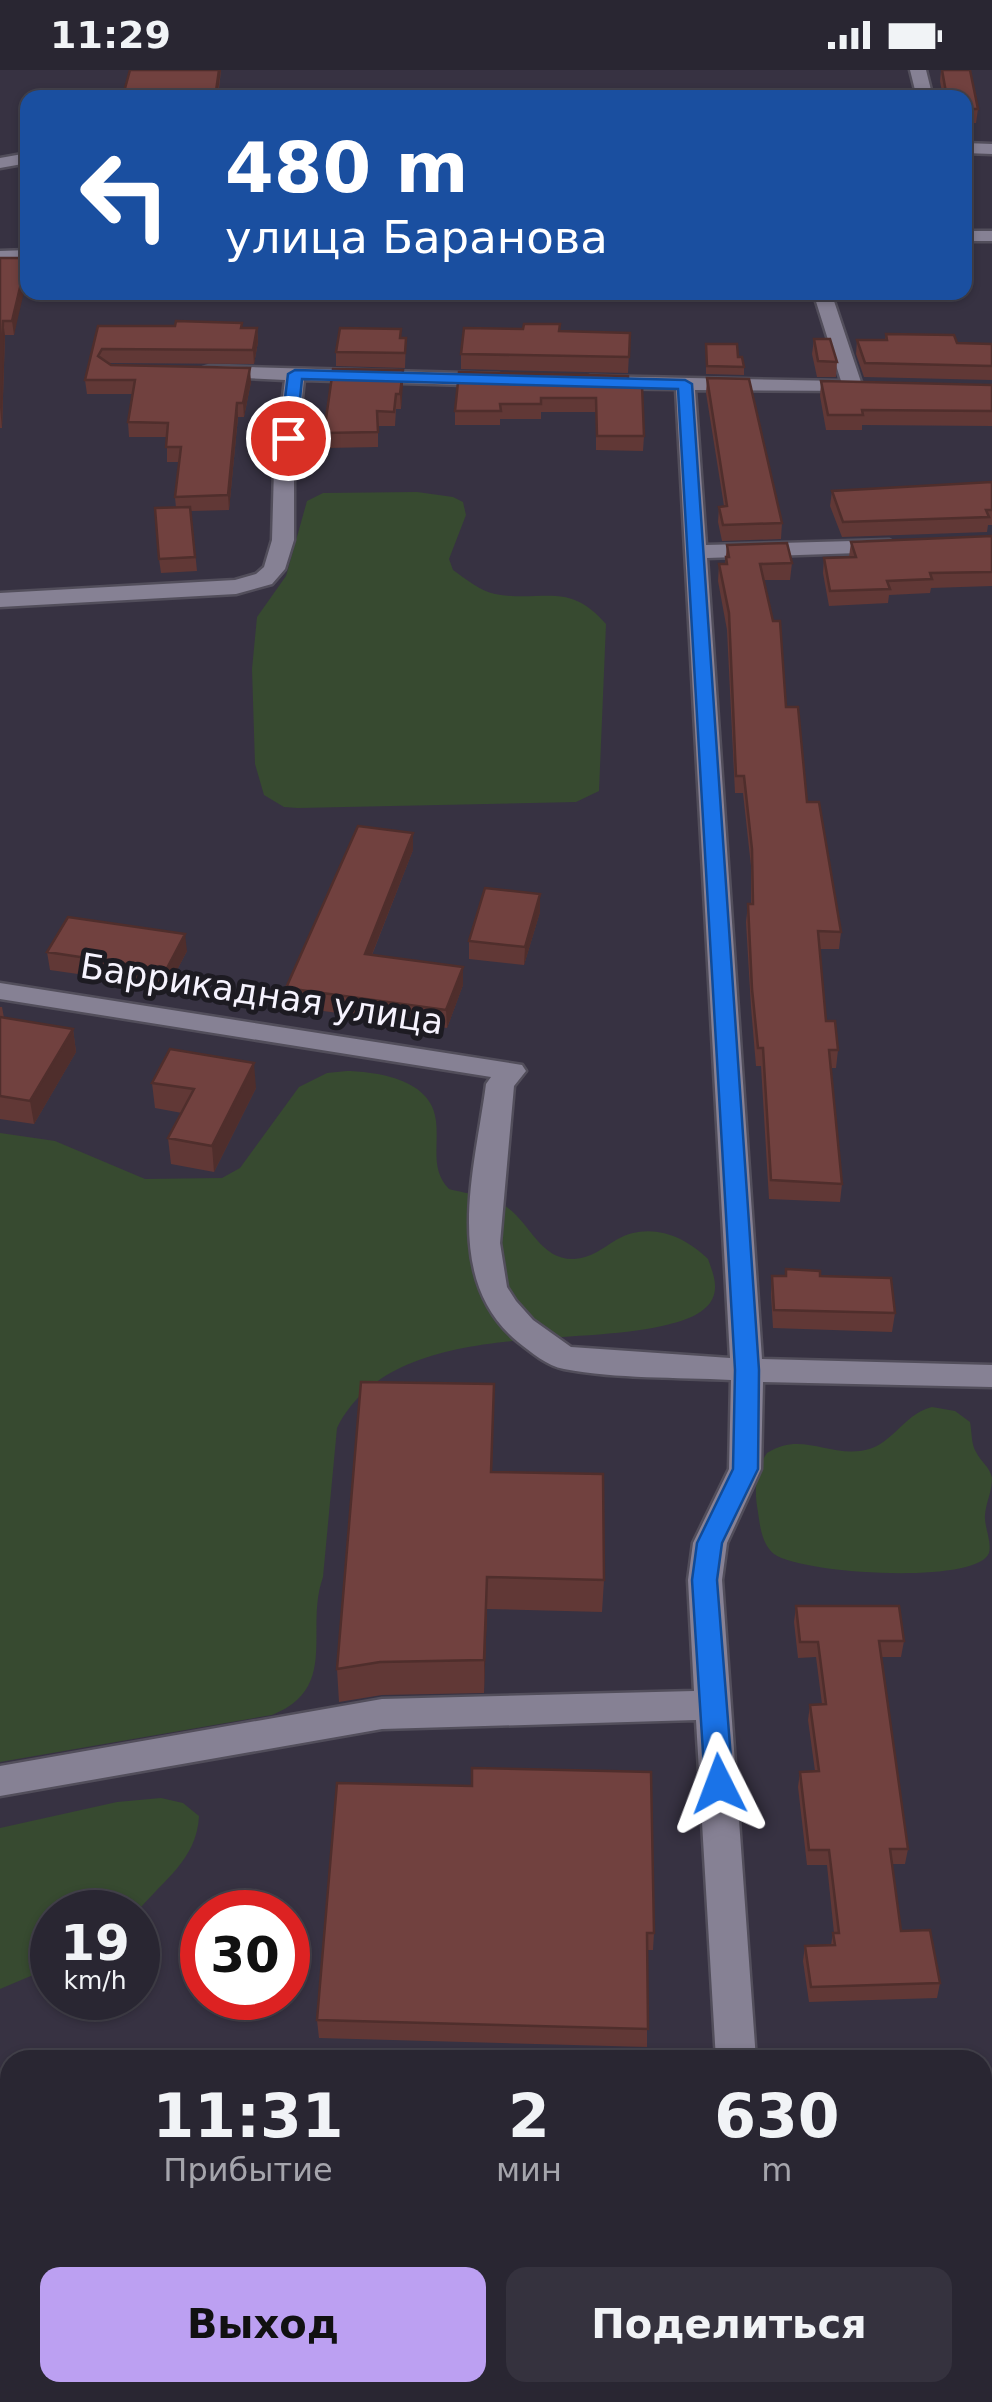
<!DOCTYPE html>
<html lang="ru">
<head>
<meta charset="utf-8">
<style>
	:root { --surface:#292632; --page:#35323e; --text:#f1f3f6; --muted:#a5a5ac; --line:#45434d; --accent:#bca0f2 }
	body { margin:0; font-family:"DejaVu Sans",sans-serif; background:var(--page); color:var(--text); height:100vh; display:flex; flex-direction:column; font-size:38px; white-space:nowrap }
	* { box-sizing:border-box; margin:0 }
	p { font-size:32px; color:var(--muted) }
	.icon { flex:none; width:55px; height:55px; fill:none; stroke:currentColor; stroke-width:2; stroke-linecap:round; stroke-linejoin:round }
	.map { position:relative; flex:1; overflow:hidden }
	.sheet { position:absolute; left:0px; top:1980px; width:992px; height:352px; display:flex; flex-direction:column; background:var(--surface); border-radius:30px 30px 0 0; box-shadow:0 2px 8px #0004,0 0 0 2px var(--line) }
	.sheet>* { flex:none }
	.guide { position:absolute; left:20px; top:20px; width:952px; height:210px; border-radius:20px; box-shadow:0 2px 8px #0004,0 0 0 2px var(--line); background:#1a4fa0; color:#fff; overflow:hidden }
	.speed { position:absolute; left:30px; top:1820px; display:flex; gap:20px; font-size:50px; font-weight:700; text-align:center }
	.speed>* { display:grid; place-content:center; width:130px; height:130px; border-radius:50%; background:var(--surface); box-shadow:0 2px 8px #0004,0 0 0 2px var(--line); line-height:1 }
	.speed small { font-size:25px; font-weight:400 }
	.speed .limit { border:15px solid #d22; background:#fff; color:#111 }
	.pin { position:absolute; display:grid; place-items:center; width:85px; height:85px; color:#fff; margin:-42px; border:5px solid #fff; border-radius:50%; box-shadow:0 2px 10px #0007 }
	.me { position:absolute; width:110px; margin:-55px; rotate:357deg; stroke-linejoin:round; filter:drop-shadow(0 0 8px #0008) }
	.turn { display:flex; align-items:center; gap:35px; height:210px; padding:0 40px; font-size:45px }
	.turn .icon { width:130px; height:130px; stroke-width:2.5 }
	.turn b { display:block; font-size:70px; line-height:85px }
	.eta { display:flex; justify-content:space-evenly; align-items:center; height:170px; text-align:center }
	.eta b { font-size:60px; font-weight:800; line-height:70px }
	.cta { display:flex; gap:20px; margin-top:auto; padding:20px 40px }
	.cta a { flex:1; height:115px; border-radius:20px; background:var(--accent); color:#111; font-size:40px; font-weight:800; line-height:115px; text-align:center }
	.cta a+a { background:var(--page); color:var(--text) }
	.status { display:flex; justify-content:space-between; align-items:center; height:70px; padding:0 50px; background:var(--surface); direction:ltr }
	.status svg { height:28px; fill:currentColor }
	.map>svg:first-child { display:block }
</style>
</head>
<body>
<div class="status"><b>11:29</b><svg viewBox="0 0 49 12"><path d="M0 12V9h3v3zM5 12V6h3v6zM10 12V3h3v9zM15 12V0h3v12zM26 1h20v11H26zM47 4h2v5h-2z"/></svg></div>
<div class="map">
<svg width="992" height="2332" viewBox="0 0 992 2332">
	<rect width="100%" height="100%" fill="#373242"/>
	<path fill="#374a30" d="M417,422L453,427L463,432L466,445L449,489L453,500C466,509 480,521 495,524C543,533 568,510 606,554L599,721L576,732L298,738L284,737L264,725L255,694L252,599L257,547L286,506L307,431L323,423Z
		M347,1001C380,1002 432,1010 436,1051C439,1077 430,1099 449,1119C467,1124 494,1126 508,1138C531,1155 541,1190 574,1189C591,1188 603,1178 616,1170C648,1151 684,1165 708,1189C713,1203 720,1219 710,1233C699,1247 679,1252 662,1256C563,1278 392,1250 337,1358L323,1507C304,1560 340,1618 272,1645L0,1692V1063L55,1071L145,1109L222,1108L240,1098L299,1017L327,1003Z
		M932,1337L955,1341L970,1352C972,1362 971,1374 976,1382C981,1392 990,1397 992,1408C992,1422 986,1432 985,1445C984,1457 992,1471 989,1483C977,1515 801,1504 774,1484C762,1474 760,1457 758,1442C754,1422 755,1400 767,1383C800,1362 825,1385 860,1381C892,1378 901,1345 932,1337Z
		M161,1728L183,1733L199,1746C197,1790 162,1811 137,1842H52V1897L0,1919V1758L117,1732Z"/>
	<g fill="none" stroke-linecap="round" stroke-linejoin="round">
		<g stroke="#524e5b" stroke-width="5">
			<path id="minor" d="M910,0H926L933,28H917Z
				M965,73L992,74V84L965,83Z
				M28,83V93L0,98V88Z
				M965,161H992V171H965Z
				M28,180V190L0,191V181Z
				M813,222H831L861,312L869,317L866,321L695,320L706,475L889,470L900,476L889,482L707,488L762,1289L992,1295V1317L763,1312L761,1399L727,1473L722,1510L756,1990H716L696,1650L382,1659L0,1726V1696L382,1629L694,1621L688,1510L693,1473L729,1399L731,1310C676,1307 617,1309 564,1299C547,1296 531,1282 518,1272C441,1209 475,1099 486,1014L491,1007L0,929V913L522,995L526,1001L514,1016L500,1173L507,1217L516,1231L533,1250L571,1277L730,1288L676,319L590,318L580,312L590,306L841,311Z
				M210,296L499,304L509,310L499,316L304,310L294,399V470L285,499L272,514L236,524L0,537V523L235,510L256,504L264,497L272,470L274,399L285,310L203,306V298Z
				M734,2322H778L779,2332H735Z"/>
		</g>
		<use href="#minor" fill="#868194" fill-rule="evenodd"/>
	</g>
	<path fill="#613836" d="M130,0H221L218,28H124V22Z
		M941,0L978,39L976,53H965V28H943L940,11Z
		M0,188H27L14,265H5L2,358H0Z
		M98,256L257,258L258,272L254,294L109,293L111,295L251,312L244,347H238L229,440L191,441L197,501L161,503L159,489L176,438L175,427L179,392H167V367H129L128,352L132,324H87L85,310Z
		M559,261L630,263L628,303L461,299V284Z
		M886,264L957,273L992,274V310L864,307L856,284L857,270H885Z
		M402,268H406L405,298L336,296V282Z
		M814,269L837,292L836,307H817L812,284Z
		M706,274L738,287L744,297V305L706,304Z
		M403,300L401,339H396L395,356H378V377L325,378L324,363Z
		M707,308L782,453L781,469L722,471L718,452L719,437L724,436L706,323Z
		M821,311L992,315V356L862,355V360H826L820,326Z
		M628,315L644,366L643,381L596,380V342H541V349H500V355H455V341Z
		M992,412V455H988L987,462L842,467L830,436L832,421Z
		M992,466V516L931,518L930,523L889,525L888,533L829,536L823,503L824,488L849,487L851,472Z
		M727,475L792,493L790,510H764L786,637L807,732L841,862L839,879H820L826,951L838,980L836,998H831L842,1114L840,1132L769,1129L761,996H756L751,937L746,852L748,834H751V796L743,723H735L727,560L718,511L719,494H725Z
		M413,780L372,885L463,897V915L447,958L287,936L286,918Z
		M540,824V842L524,895L469,889V871Z
		M187,881L168,917L50,900L47,882Z
		M0,937H2L4,948L73,959L76,982L34,1054L0,1049Z
		M152,1013L256,1018L214,1102L171,1094L168,1068L182,1043L155,1038Z
		M786,1199L820,1206L895,1243L892,1262L773,1258L771,1224L772,1206H785Z
		M494,1314L492,1402L604,1510L602,1542L487,1539L484,1623L382,1625L339,1632L337,1599Z
		M796,1536L904,1571L901,1587H882L908,1779L905,1794H892L901,1861L940,1913L937,1928L809,1932L803,1891L805,1876L831,1875L833,1863H834L827,1795H807L798,1717L800,1702L815,1701L808,1650L810,1635L822,1634L816,1587L798,1588L794,1552Z
		M337,1713L654,1863L653,1880H647V1977L319,1968L317,1950Z
		M982,2260L989,2307L984,2323H962L963,2332H848L847,2322H982Z"/>
	<path fill="#4f2e2c" d="M219,0H221L217,28L216,21Z
		M27,188L28,205L14,265L12,251Z
		M3,251L5,265L2,358L0,337Z
		M257,258L258,272L254,294L253,280Z
		M250,298L251,312L244,347L243,333Z
		M403,300V315L401,339L400,324Z
		M237,333L238,347L229,440L228,425Z
		M413,763V780L365,902V884Z
		M540,824V842L524,895L525,877Z
		M185,864L187,881L168,917L166,900Z
		M463,897V915L447,958L446,940Z
		M73,959L76,982L34,1054L30,1031Z
		M254,993L256,1018L214,1102L212,1076Z
		M487,1507V1539L484,1623V1590Z"/>
	<path fill="#71413f" stroke="#4f2e2c" stroke-width="2.5" d="M130,0H219L216,21L124,22Z
		M942,0H970L978,39H965V28H947Z
		M0,188H27L12,251H3L0,337Z
		M176,251L242,253L241,258H257L253,280L102,279L98,286L111,295L250,298L243,333H237L228,425L175,427L181,377H166L168,353L128,352L135,310H85L98,256H175Z
		M524,254H560L559,261L630,263L629,287L461,284L464,258L523,259Z
		M340,258L401,259L400,268H406L405,283L336,282Z
		M886,264L954,265L957,273L992,274V296L865,293L857,270H887Z
		M814,269H830L837,292L818,291Z
		M706,274H737L738,287H742L744,297L707,296Z
		M333,299L403,300L400,324H396L394,342L377,341L378,362L324,363Z
		M459,302L628,306V315H642L644,366H597L596,328H541V334H500L501,341H455Z
		M707,308L749,309L782,453L723,455L719,437L727,436Z
		M821,311L992,315V341L862,340L863,345H828Z
		M992,412V440H986L989,447L843,452L832,421Z
		M190,437L195,487L159,489L155,438Z
		M992,466V502L930,503L932,509L887,511L890,519L830,521L824,488L856,487L851,472Z
		M787,473L792,493L760,494L773,551H780L786,637H798L807,732H819L841,862L818,861L826,951H835L838,980H829L842,1114L771,1110L763,978H758L752,919L748,834H753L752,779L744,706H736L729,543L719,494H727L726,487H729L727,475Z
		M358,756L413,763L365,884L463,897L446,940L286,918Z
		M485,818L540,824L525,877L469,871Z
		M68,847L185,864L166,900L47,882Z
		M0,947L73,959L30,1031L0,1026Z
		M170,979L254,993L212,1076L168,1068L194,1019L152,1013Z
		M786,1199L820,1201V1206L891,1208L895,1243L774,1240L772,1206H786Z
		M361,1312L494,1314L491,1402L603,1404L604,1510L487,1507L484,1590L380,1592L337,1599Z
		M796,1536H899L904,1571H879L908,1779H890L901,1861L930,1860L940,1913L811,1917L805,1876L835,1875L833,1863H839L829,1780H809L800,1702L819,1701L810,1635L826,1634L818,1572H800Z
		M472,1698L651,1702L654,1863H647L648,1959L317,1950L337,1713L472,1716Z
		M903,1980L904,1990H874L873,1981Z
		M982,2260L989,2307H982Z
		M852,2322H962L963,2332H853Z"/>
	<path fill="#1a73e8" stroke="#114b97" stroke-width="2.5" d="M295,300L685,310L692,314L759,1300L758,1399L722,1473L717,1510L733,1714L729,1722L719,1726L709,1722L705,1714L692,1510L697,1473L733,1399L735,1300L678,319L302,309L296,368L288,372L280,368L288,304Z"/>
	<g text-anchor="middle" dominant-baseline="central" stroke-width="10" stroke-linejoin="round" paint-order="stroke">
		<g font-size="35" fill="#f6f3fe" stroke="#1d1b22">
			<text transform="translate(262 924) rotate(9)">Баррикадная улица</text>
		</g>
	</g>
</svg>
<div class="speed"><div>19<small>km/h</small></div><div class="limit">30</div></div>
<div class="pin" style="left:288px;top:368px;background:#d93025"><svg class="icon" aria-label="arrive" viewBox="0 0 24 24"><path d="M6 21V4h12l-3 4 3 4H6"/></svg></div>
<svg class="me" style="left:719px;top:1714px" viewBox="-20 -20 40 40"><path d="M0-17L14 15 0 8-14 15z" fill="#1a73e8" stroke="#fff" stroke-width="4"/></svg>
<div class="guide">
<div class="turn"><svg class="icon" aria-label="left" viewBox="0 0 24 24"><path d="M17 20v-9H6M10 6l-5 5 5 5"/></svg><div><b>480 m</b>улица Баранова</div></div>
</div>
<section class="sheet">
<div class="eta">
<div><b>11:31</b><p>Прибытие</p></div>
<div><b>2</b><p>мин</p></div>
<div><b>630</b><p>m</p></div>
</div>
<div class="cta"><a>Выход</a><a>Поделиться</a></div>
</section>
</div>
</body>
</html>
